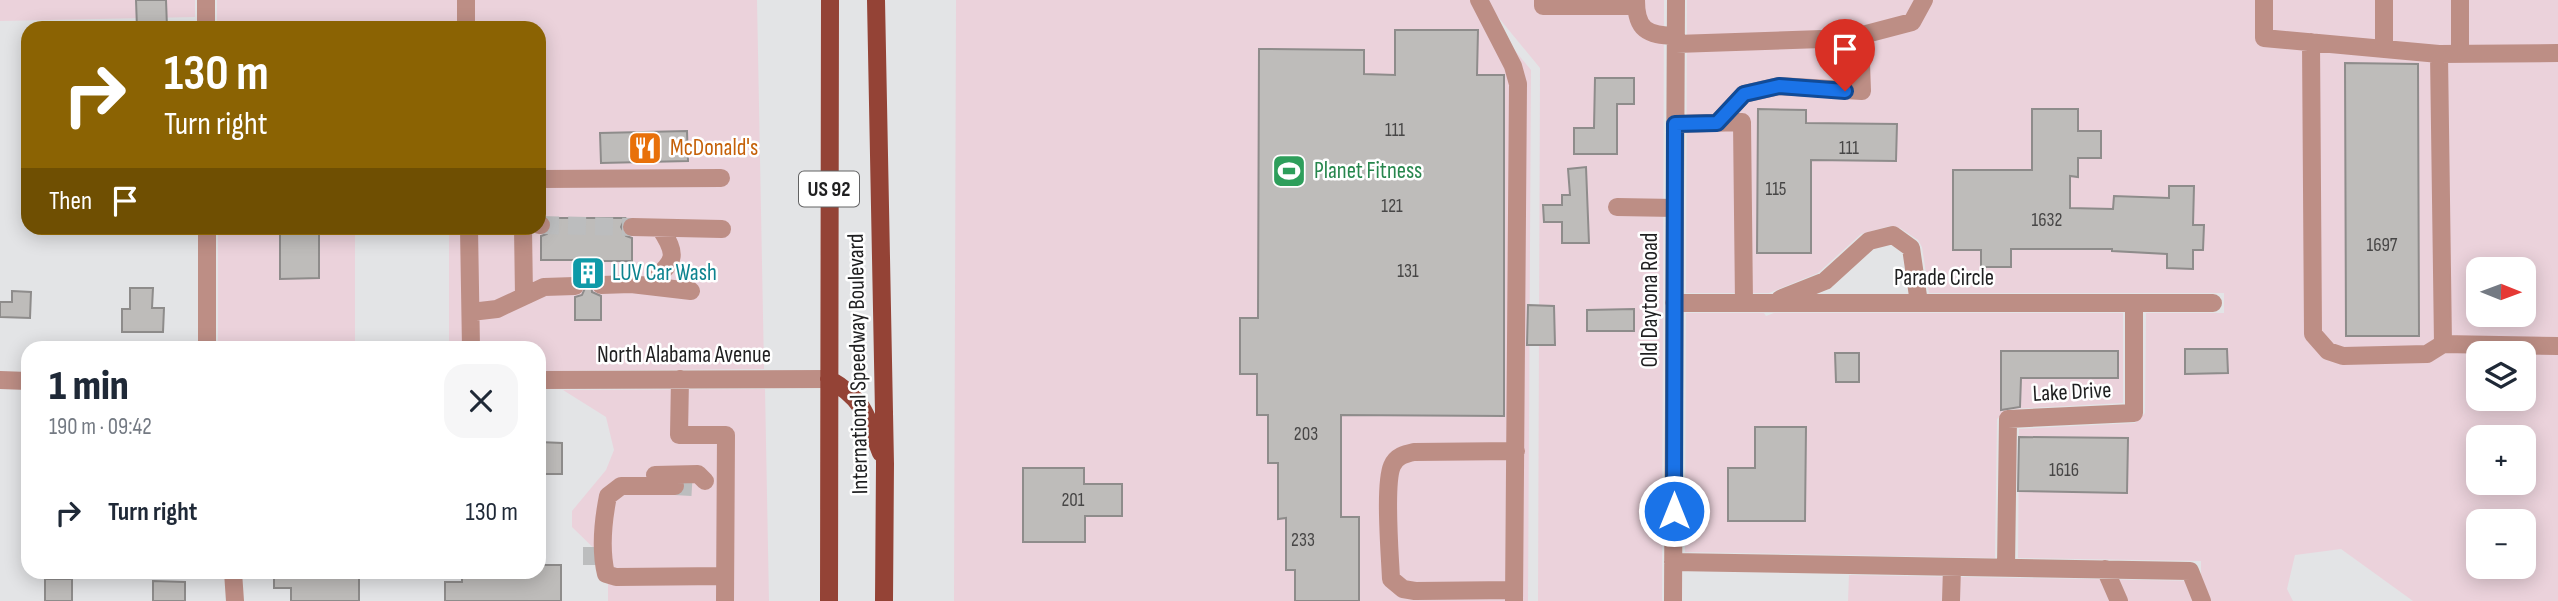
<!DOCTYPE html>
<html lang="en">
<head>
<meta charset="utf-8">
<style>
	:root { --surface:#fff; --page:#f6f6f7; --text:#1f2937; --muted:#747a83 }
	body { margin:0; font-family:"Sofia Sans Condensed",sans-serif; background:var(--page); color:var(--text); height:100vh; display:flex; flex-direction:column; font-size:26px; white-space:nowrap }
	* { box-sizing:border-box; margin:0 }
	p { font-size:23px; color:var(--muted) }
	.icon { flex:none; width:38px; height:38px; fill:none; stroke:currentColor; stroke-width:2; stroke-linecap:round; stroke-linejoin:round }
	.map { position:relative; flex:1; overflow:hidden }
	.side { position:absolute; left:21px; top:341px; width:525px; height:238px; display:flex; flex-direction:column; background:var(--surface); border-radius:21px; box-shadow:0 4px 18px #0003 }
	.side>* { flex:none }
	.top-card { position:absolute; left:21px; top:21px; width:525px; height:214px; border-radius:21px; box-shadow:0 4px 18px #0003; background:#8b6303; color:#fff; overflow:hidden }
	.needle { width:46px; rotate:91deg }
	.tools { position:absolute; left:2466px; top:257px; display:grid; gap:14px }
	.tools a { display:grid; place-items:center; width:70px; height:70px; border-radius:14px; background:var(--surface); box-shadow:0 4px 18px #0003; font-size:35px }
	.pin { position:absolute; display:grid; place-items:center; width:60px; height:60px; color:#fff; margin:-72px -30px; border-radius:50% 50% 50% 0; rotate:-45deg; box-shadow:0 0 7px #0007 }
	.pin .icon { rotate:45deg }
	.me { position:absolute; width:77px; margin:-38px; rotate:0deg; stroke-linejoin:round; filter:drop-shadow(0 0 5px #0008) }
	.turn { display:flex; align-items:center; gap:24px; height:147px; padding:0 28px; font-size:32px }
	.turn .icon { width:91px; height:91px; stroke-width:2.5 }
	.turn b { display:block; font-size:49px; line-height:60px }
	.then { display:flex; align-items:center; height:66px; padding:0 28px; background:#0003; gap:14px; font-size:26px }
	.round { display:grid; place-items:center; flex:none; width:74px; height:74px; border-radius:21px; background:var(--page) }
	.overview { display:flex; align-items:center; justify-content:space-between; height:119px; padding:0 28px }
	h1 { font-size:42px; font-weight:800; line-height:52px }
	ul { padding:0; list-style:none }
	li { display:flex; align-items:center; gap:21px; height:105px; padding:0 28px }
	li div { flex:1 }
	li b { display:block; font-size:26px }
	li em { font-style:normal }
	.map>svg:first-child { display:block }
</style>
</head>
<body>
<div class="map">
<svg width="2558" height="601" viewBox="0 0 2558 601">
	<rect width="100%" height="100%" fill="#e3e4e6"/>
	<path fill="#ebd2db" fill-rule="evenodd" d="M0,0H195V17L0,21Z
		M217,0H757L764,369L539,371V348H449V228H539V28H217Z
		M956,0H1473L1531,70L1528,601H954Z
		M1484,0H1664L1662,601H1538L1540,68Z
		M1687,0H2558V601H2413L2341,549L2295,555L2287,589L2293,601H1848L1849,575L2201,581V561L2018,558L2019,429L2135,423L2145,413L2146,313H2224V293H1929L1922,247L1918,240L1900,228L1890,226L1861,234L1818,273L1769,293H1686ZM2478,270H2524V315H2478ZM2478,354H2524V399H2478ZM2478,438H2524V483H2478ZM2478,522H2524V567H2478Z
		M218,228H355V348H218Z
		M1686,313H1764L1766,316L1774,313H2123V403L2008,409L1997,419L1995,558L1685,552Z
		M765,389L769,601H608V562L572,527V511L606,470L614,450L606,417L563,390Z"/>
	<path fill="#bebcba" stroke="#8e8c8b" stroke-width="2" d="M136,0H166L167,27L137,28Z
		M1395,30H1478L1477,75H1504V416L1341,415V517H1359V601H1295V570H1286V518L1278,519V463H1268V415H1257V374H1240V318H1258L1259,49L1364,50V74L1395,75Z
		M2345,63L2418,64L2419,336H2346Z
		M1595,78H1634V104H1617V154H1574V128H1594Z
		M1758,109L1806,110V123L1897,124L1896,161L1811,160V253H1757Z
		M2032,109H2078V131H2101V158H2078V177L2070,176V208L2113,209L2114,196L2169,198V186H2194L2193,225H2204L2203,250H2193V269L2167,268V254L2112,251V249H2011V267H1981V250H1953V170H2032Z
		M687,131L688,161L601,163L600,133Z
		M1586,167L1589,243H1562V222H1544L1543,205H1562V195H1570L1568,169Z
		M549,218H625L621,227L626,236L632,238V261H601V274L591,280L592,292L601,296V320H575V297L582,295L586,286L584,279L575,275V260H541V236L547,234L552,226Z
		M280,228H319V278L280,279Z
		M130,288H153L152,308H164L163,332H122V309H130Z
		M12,291L31,292L30,318L0,317V302H12Z
		M1528,305L1554,306L1555,345H1527Z
		M1634,309V331H1587V310Z
		M2185,349H2227L2228,373L2185,374Z
		M2001,351H2118V378H2021L2020,407L2001,410Z
		M1835,353H1859V382H1836Z
		M1755,427H1806L1805,521H1728V468H1755Z
		M2019,437L2128,438L2127,493L2018,491Z
		M539,442L562,443V474H539Z
		M1023,468H1084V484H1122V516H1085V542H1023Z
		M539,565H561V601H445V582H462V572H493V575L534,574V572H539Z
		M274,572H359V601H291V588H274Z
		M45,579H72V601H45Z
		M153,581L185,582V601H153Z"/>
	<g fill="none" stroke-linecap="round" stroke-linejoin="round">
		<path stroke="#bcbdbe" stroke-width="18" stroke-dasharray="18 9" stroke-linecap="butt" d="M541,225L632,227
			M675,486L692,487
			M592,565V546"/>
		<path stroke="#bd8e85" stroke-width="18" d="M206,0V28
			M1479,0L1513,66L1518,84L1514,601
			M1543,0V6H1636
			M1636,0C1636,30 1647,35 1675,36
			M2264,0V38L2439,54
			M2384,0V49
			M466,28V0
			M2311,42L2313,334L2328,351L2343,356L2427,354L2443,344
			M1676,44L1851,38L1912,22L1924,0
			M2558,53L2439,54L2443,344L2558,346
			M2460,54V0
			M1717,123L1744,94L1779,86L1862,91L1860,36
			M1675,124L1742,122L1744,303
			M539,179L721,178
			M1617,207L1675,208
			M539,225H541
			M632,227L722,229
			M207,228V348
			M469,228L471,348
			M523,228L524,296
			M601,285L631,284L691,291
			M648,286C672,261 681,260 660,228
			M1780,299L1825,281L1869,241L1893,235L1911,248L1919,303
			M1674,303H2213
			M471,312L497,309L544,287L575,286
			M680,379L679,435H726L725,601
			M0,380L28,381
			M539,380L829,379
			M655,475L698,474L705,481
			M675,486H621L608,496C603,521 600,549 606,574L616,577L725,576
			M1673,562L2190,571L2202,601
			M2006,568L2008,419L2134,413V303
			M2105,569L2119,601
			M233,572L235,601
			M1514,590L1415,591L1403,589L1391,579C1390,555 1384,485 1392,466C1396,456 1405,454 1414,452L1516,451
			M1673,601L1676,0
			M1951,601L1952,567"/>
		<path stroke="#944336" stroke-width="18" d="M876,0L885,464L884,601
			M829,379C864,399 867,417 881,453
			M829,601L830,0"/>
	</g>
	<g fill="none" stroke-linecap="round" stroke-linejoin="round">
		<g stroke="#114b97" stroke-width="18">
			<path id="route" d="M1674,511L1675,124L1717,123L1744,94L1779,86L1845,91"/>
		</g>
		<use href="#route" stroke="#1a73e8" stroke-width="12"/>
	</g>
	<defs>
		<g id="restaurant-square" transform="scale(1.75)"><rect x="-9" y="-9" width="18" height="18" rx="4" fill="#e8710a" stroke="#fff"/><path d="M-5-6h1v4h1v-4h1v4h1v-4h1v5L-1.5 .5V6h-2V.5L-5-1ZM5-6V6H3V1.5H1.5Q1.5-4 5-6Z" fill="#fff"/></g>
		<g id="stadium-square" transform="scale(1.75)"><rect x="-9" y="-9" width="18" height="18" rx="4" fill="#2e9e5b" stroke="#fff"/><path d="M0-5a6.5 5 0 1 0 0 10a6.5 5 0 1 0 0-10ZM-3.5-1.8h7v3.6h-7Z" fill="#fff"/></g>
		<g id="building-square" transform="scale(1.75)"><rect x="-9" y="-9" width="18" height="18" rx="4" fill="#0f9aa8" stroke="#fff"/><path d="M-4-6H4V6H1V3H-1V6H-4ZM-2.5-4.3h1.7v1.8h-1.7ZM.8-4.3h1.7v1.8H.8ZM-2.5-1h1.7V.8h-1.7ZM.8-1h1.7V.8H.8Z" fill="#fff"/></g>
	</defs>
	<g fill-rule="evenodd">
		<use href="#restaurant-square" x="645" y="148"/>
		<use href="#stadium-square" x="1289" y="171"/>
		<use href="#building-square" x="588" y="273"/>
	</g>
	<g text-anchor="middle" dominant-baseline="central" stroke-width="5" stroke-linejoin="round" paint-order="stroke">
		<g font-size="19" fill="#474646">
			<text x="1395" y="130">111</text>
			<text x="1849" y="148">111</text>
			<text x="1776" y="189">115</text>
			<text x="1392" y="206">121</text>
			<text x="2047" y="220">1632</text>
			<text x="2382" y="245">1697</text>
			<text x="1408" y="271">131</text>
			<text x="1306" y="434">203</text>
			<text x="2064" y="470">1616</text>
			<text x="1073" y="500">201</text>
			<text x="1303" y="540">233</text>
		</g>
		<rect fill="#fff" stroke="#626263" stroke-width="2" x="799" y="171.5" width="60" height="35" rx="5"/>
		<g font-size="21" font-weight="bold" fill="#1f1f20">
			<text x="829" y="189">US 92</text>
		</g>
		<g font-size="23" fill="#c56008" stroke="#fff" text-anchor="start">
			<text x="670" y="148">McDonald's</text>
		</g>
		<g font-size="23" fill="#27864d" stroke="#fff" text-anchor="start">
			<text x="1314" y="171">Planet Fitness</text>
		</g>
		<g font-size="23" fill="#0d838f" stroke="#fff" text-anchor="start">
			<text x="612" y="273">LUV Car Wash</text>
		</g>
		<g font-size="23" fill="#1f1f20" stroke="#fff">
			<text x="1944" y="278">Parade Circle</text>
			<text transform="translate(1650 300) rotate(-90)">Old Daytona Road</text>
			<text x="684" y="355">North Alabama Avenue</text>
			<text transform="translate(858 364) rotate(-91)">International Speedway Boulevard</text>
			<text transform="translate(2072 392) rotate(-3)">Lake Drive</text>
		</g>
	</g>
</svg>
<div class="tools">
<a><svg class="needle" viewBox="-14 -14 28 28"><path d="M0-13l5 13h-10z" fill="#e53935"/><path d="M0 13l5-13h-10z" fill="#747a83"/></svg></a>
<a><svg class="icon" aria-label="layers" viewBox="0 0 24 24"><path d="M12 4l9 5-9 5-9-5zM3 14l9 5 9-5"/></svg></a>
<a>+</a>
<a>−</a>
</div>
<div class="pin" style="left:1845px;top:91px;background:#d93025"><svg class="icon" aria-label="arrive" viewBox="0 0 24 24"><path d="M6 21V4h12l-3 4 3 4H6"/></svg></div>
<svg class="me" style="left:1674px;top:511px" viewBox="-20 -20 40 40"><circle r="17" fill="#1a73e8" stroke="#fff" stroke-width="3"/><path d="M0-11L8 9 0 5-8 9z" fill="#fff"/></svg>
<div class="top-card">
<div class="turn"><svg class="icon" aria-label="right" viewBox="0 0 24 24"><path d="M7 20v-9h11M14 6l5 5-5 5"/></svg><div><b>130 m</b>Turn right</div></div>
<div class="then">Then<svg class="icon" aria-label="arrive" viewBox="0 0 24 24"><path d="M6 21V4h12l-3 4 3 4H6"/></svg></div>
</div>
<section class="side">
<div class="overview"><div><h1>1 min</h1><p>190 m · 09:42</p></div><a class="round"><svg class="icon" aria-label="close" viewBox="0 0 24 24"><path d="M6 6l12 12M18 6L6 18"/></svg></a></div>
<ul>
<li><svg class="icon" aria-label="right" viewBox="0 0 24 24"><path d="M7 20v-9h11M14 6l5 5-5 5"/></svg><div><b>Turn right</b></div><em>130 m</em></li>
</ul>
</section>
</div>
</body>
</html>
